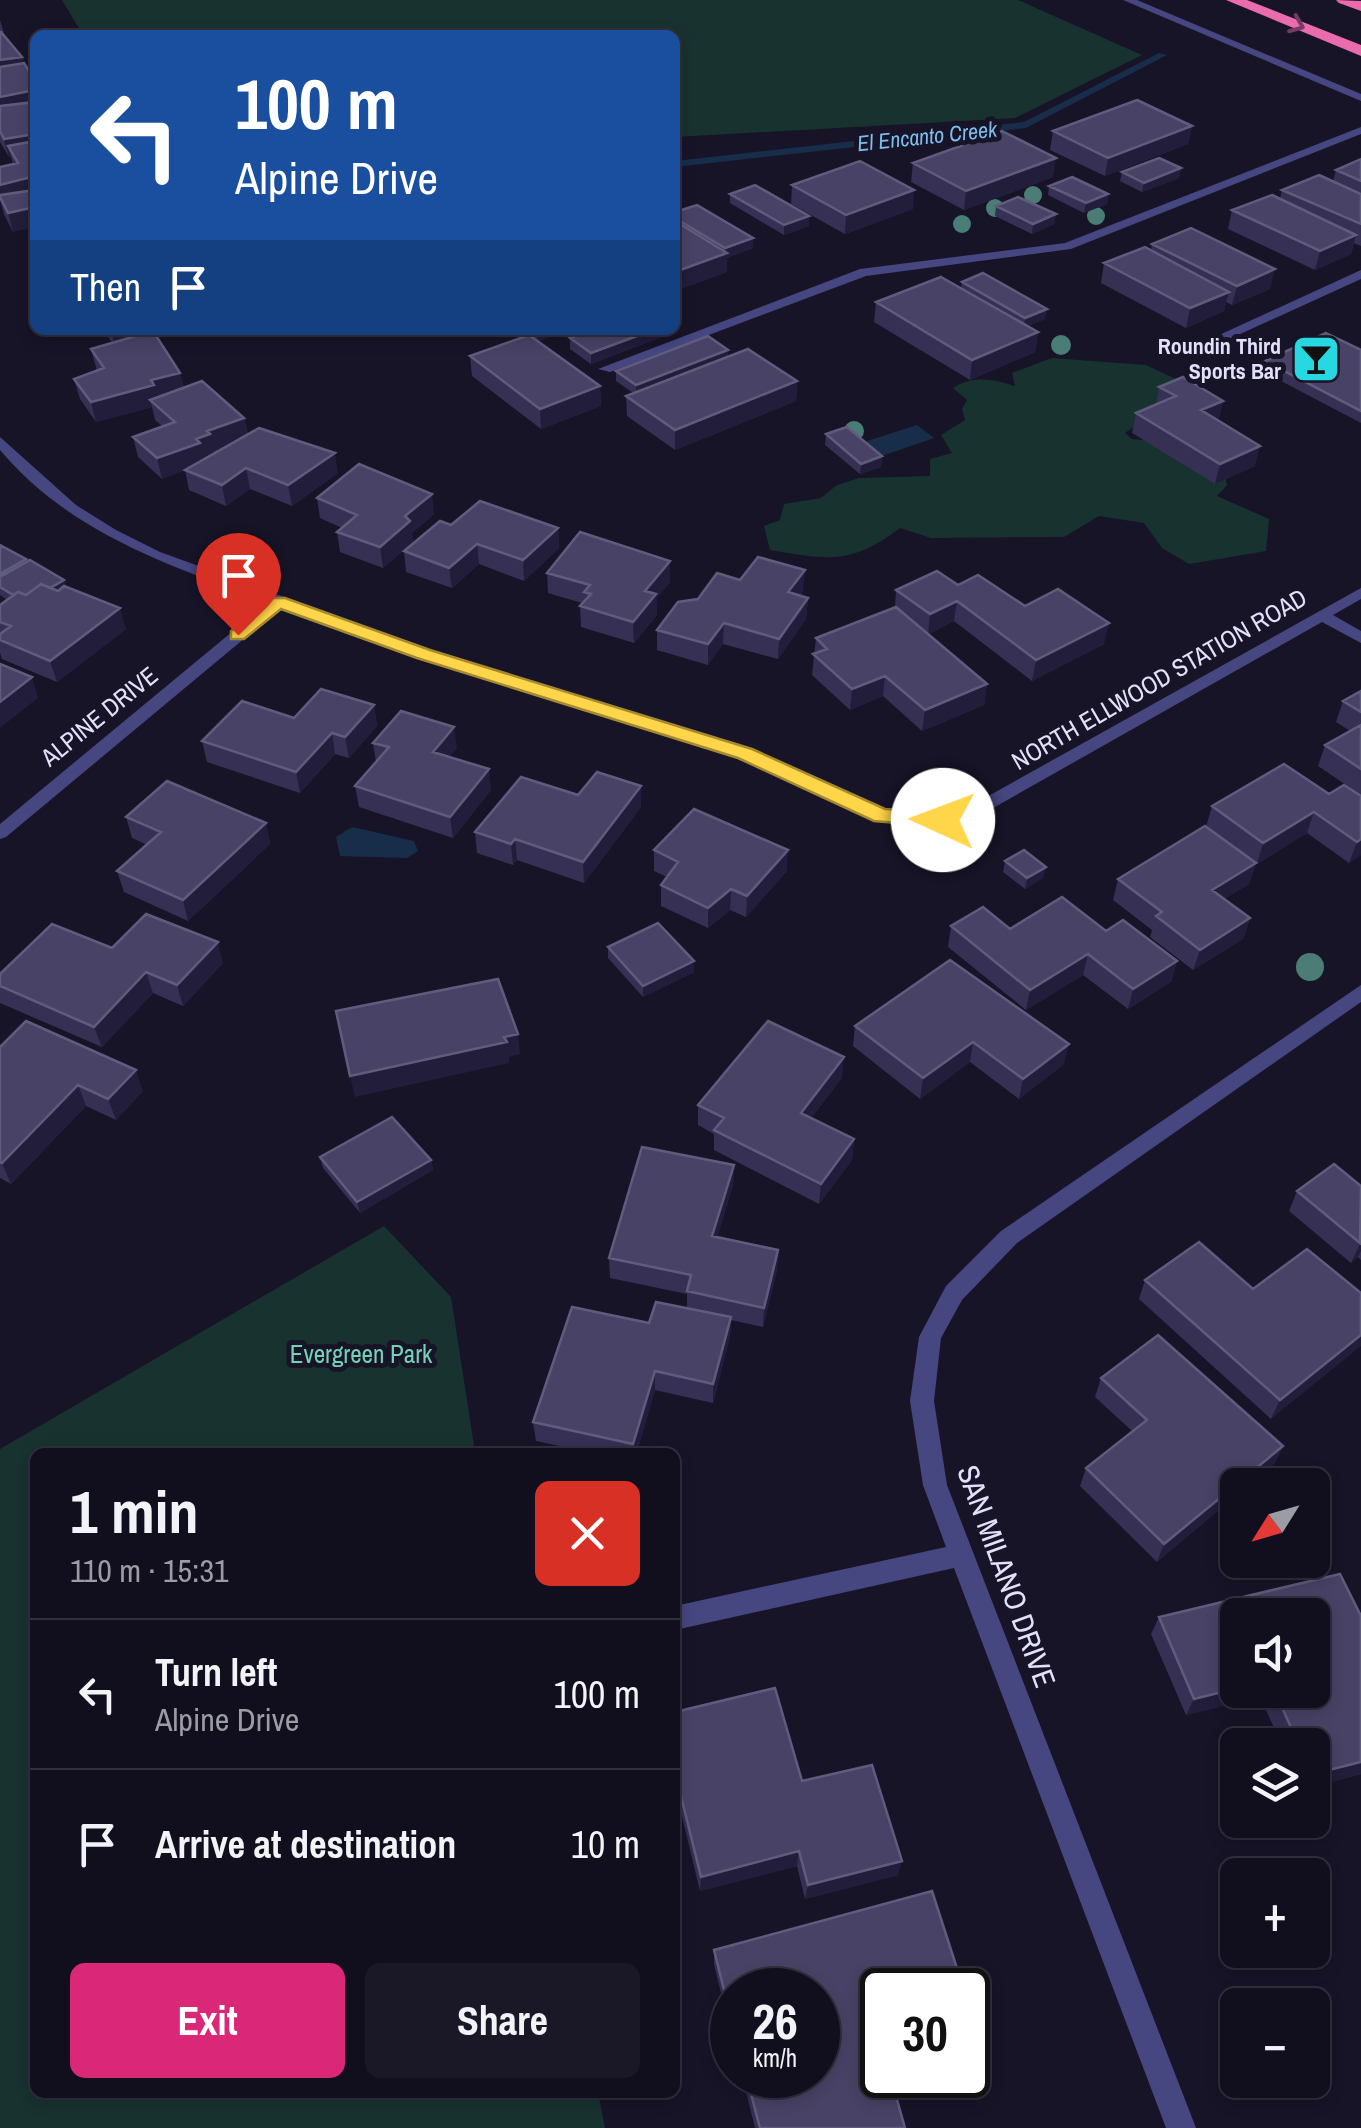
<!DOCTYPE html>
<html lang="en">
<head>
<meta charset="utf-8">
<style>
	:root { --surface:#110f1e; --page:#1a1827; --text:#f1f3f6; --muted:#9c9ca4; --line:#302f3c; --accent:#db2777 }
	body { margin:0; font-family:"Archivo Narrow",sans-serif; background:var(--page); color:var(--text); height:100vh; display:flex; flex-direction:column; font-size:38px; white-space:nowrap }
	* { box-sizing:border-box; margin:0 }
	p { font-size:32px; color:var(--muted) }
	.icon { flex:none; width:55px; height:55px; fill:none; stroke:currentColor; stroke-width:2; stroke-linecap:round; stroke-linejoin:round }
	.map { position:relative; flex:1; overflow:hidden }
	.sheet { position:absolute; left:30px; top:1448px; width:650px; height:650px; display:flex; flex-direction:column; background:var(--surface); border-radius:15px; box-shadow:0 5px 15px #0003,0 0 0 2px var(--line) }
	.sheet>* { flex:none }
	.top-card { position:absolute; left:30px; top:30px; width:650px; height:305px; border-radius:15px; box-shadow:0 5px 15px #0003,0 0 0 2px var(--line); background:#1a4fa0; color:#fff; overflow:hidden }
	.needle { width:65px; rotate:233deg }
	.tools { position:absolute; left:1220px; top:1468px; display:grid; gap:20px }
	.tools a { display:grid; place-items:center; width:110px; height:110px; border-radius:15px; background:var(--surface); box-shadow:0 5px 15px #0003,0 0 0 2px var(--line); font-size:50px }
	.speed { position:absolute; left:710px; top:1968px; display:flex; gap:20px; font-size:50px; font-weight:700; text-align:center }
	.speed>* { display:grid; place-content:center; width:130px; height:130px; border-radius:50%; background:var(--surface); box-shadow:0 5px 15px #0003,0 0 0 2px var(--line); line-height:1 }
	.speed small { font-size:25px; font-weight:400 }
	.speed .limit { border:5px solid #111; border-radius:15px; background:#fff; color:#111 }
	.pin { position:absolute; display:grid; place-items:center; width:85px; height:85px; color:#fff; margin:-102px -42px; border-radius:50% 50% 50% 0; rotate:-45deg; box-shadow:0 0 10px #0007 }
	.pin .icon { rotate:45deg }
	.me { position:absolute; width:110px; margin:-55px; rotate:272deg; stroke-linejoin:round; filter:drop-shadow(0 0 8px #0008) }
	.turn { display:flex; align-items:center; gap:35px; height:210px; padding:0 40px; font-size:45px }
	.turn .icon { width:130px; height:130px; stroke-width:2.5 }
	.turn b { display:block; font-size:70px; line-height:85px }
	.then { display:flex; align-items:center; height:95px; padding:0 40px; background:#0003; gap:20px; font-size:38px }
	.round { display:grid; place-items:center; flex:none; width:105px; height:105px; border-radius:15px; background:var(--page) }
	.summary { display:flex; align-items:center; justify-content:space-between; height:170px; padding:0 40px }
	h1 { font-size:60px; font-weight:700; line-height:75px }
	.cta { display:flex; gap:20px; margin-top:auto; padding:20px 40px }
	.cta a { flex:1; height:115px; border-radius:15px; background:var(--accent); color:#fff; font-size:40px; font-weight:700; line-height:115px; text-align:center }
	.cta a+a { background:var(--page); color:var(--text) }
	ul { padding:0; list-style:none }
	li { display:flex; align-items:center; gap:30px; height:150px; padding:0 40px; border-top:2px solid var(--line) }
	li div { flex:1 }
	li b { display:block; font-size:38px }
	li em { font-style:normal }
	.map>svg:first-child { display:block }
</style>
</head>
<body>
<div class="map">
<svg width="1361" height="2128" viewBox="0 0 1361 2128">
	<rect width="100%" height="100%" fill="#171428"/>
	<path fill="#183230" d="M62,0H1018L1142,55L1015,118L675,137V35H83Z
		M1052,358L1146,365L1182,382L1176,397L1125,433L1132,439L1166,442L1224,470L1227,485L1217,496L1269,519L1266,551L1189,564L1162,548L1144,523L1099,516L1064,537L931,538L900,528C851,565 828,560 770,550L764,526L780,520L784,504L821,498L837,485L859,478L930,476V459L952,453L941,435L965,420L962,409L967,400L953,388C973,375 993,379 1015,386L1012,373Z
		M384,1226L451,1297L475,1452H35V2092L598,2093L605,2128H0V1449Z"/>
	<path fill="#172d4a" d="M917,425L934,438L879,457L861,443Z
		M352,827L414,841L418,851L407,858L340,856L336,837Z"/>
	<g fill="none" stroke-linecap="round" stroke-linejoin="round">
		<path fill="#172d4a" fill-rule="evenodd" d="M1159,53L1167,55L1026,128L675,167V161L1024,122Z"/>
		<path fill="#464681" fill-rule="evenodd" d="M1361,127V134L1071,249L866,276L610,372L598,369L860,269L1065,243Z
			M1361,270V279L1216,345L1204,342Z
			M0,437L76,505L116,530L160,552L430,650L751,750L886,811L923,816L974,804L1361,588V599L1333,615L1361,631V643L1322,622L986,812L923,828L876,820L739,758L418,658L282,607L6,837L0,839V824L268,602C169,565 71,534 0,450Z
			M1361,985V1002L1017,1243L962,1300L941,1338L934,1401L947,1485L1196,2128H1166L954,1568L675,1630V1606L946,1547L923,1485L910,1401L919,1337L946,1286L1001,1231Z"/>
		<path fill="#464681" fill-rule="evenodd" d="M1123,0H1137L1361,94V101Z"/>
		<path fill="#eb6baf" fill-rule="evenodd" d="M1226,0H1247L1361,45V56Z
			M1336,0L1361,1V11L1339,3Z"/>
	</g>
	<g fill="#4a7d76">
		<circle cx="1033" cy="195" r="9"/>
		<circle cx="995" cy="208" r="9"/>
		<circle cx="1096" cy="216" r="9"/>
		<circle cx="962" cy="224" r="9"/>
		<circle cx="1061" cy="345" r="10"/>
		<circle cx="854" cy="431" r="10"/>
		<circle cx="1310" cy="967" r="14"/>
	</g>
	<path fill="#353054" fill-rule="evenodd" d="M0,20L5,37L22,57L24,63L13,232L4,214L0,200V167L13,164L11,157H9L0,142Z
		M1192,126L1188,144L1105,176L1050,150L1053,131Z
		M1361,159V246L1354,243L1351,254L1315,270L1228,229L1232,210L1280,199L1282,190L1333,181L1336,170Z
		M913,163L1053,177L964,210L911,182Z
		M1181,168L1179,178L1142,192L1120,181L1122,172Z
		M792,185L913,209L845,234L791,204Z
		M1049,186L1108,194L1107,204L1084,213L1048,195Z
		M730,194L809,226L784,235L730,203Z
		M996,206L1056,214L1054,224L1032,234L995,216Z
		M675,212L753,248L727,258V272L675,291Z
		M1152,244L1270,289L1232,305L1226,302L1224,311L1186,328L1101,283L1104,263L1151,250Z
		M962,282L1045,319L1027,326L1038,332L1035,352L970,380L874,322L876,302L961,288Z
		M104,330H167L169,335L157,337L180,373L184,388L244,418L248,435L338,473L292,506L250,489L226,506L189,490L185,470L162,479L138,457L133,437L162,426L155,420L152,407L96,422L80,399L74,379L97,371L91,349L112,343Z
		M522,330H567L538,341L600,386L601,406L541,429L472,376L470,356L529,335Z
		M669,334L591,364L570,349V338Z
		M728,350V357L797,381L796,401L675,450L627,416L626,396L633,393L616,381V371Z
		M1361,350V423L1262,371L1265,361Z
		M1159,387L1223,401L1218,421L1255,466L1215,484L1132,433L1136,413L1156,405Z
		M826,434L882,456L881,467L860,474L825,445Z
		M317,498L434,514L412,533L413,542L383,568L340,552L337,532L342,528L320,518Z
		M451,525L558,528L559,548L524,581L479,564L452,588L406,572L404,551Z
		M0,545L26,559L27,562L66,587L126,629L57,682L2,659L0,653V605L7,600L0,595Z
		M670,561V582L657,598V615L634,643L581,627L580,606L582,603L548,593L547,573Z
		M740,580L803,591L800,596L808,598L806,619L778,659L723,644L708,665L657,650V630L698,599Z
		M958,585L1104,644L1032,681L954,621L929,634L987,684L984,705L922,731L883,696L850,710L812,675L816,638L895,607L896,590Z
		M1361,691V795L1318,766L1325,745L1350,731L1336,722L1343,701Z
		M374,705L377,726L349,758L335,754L300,793L207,762L202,741L294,718Z
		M373,743L457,748L449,757L491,790L453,838L359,807L355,786L376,762Z
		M1344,785L1361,855L1349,863L1307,833L1257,864L1206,827L1212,806L1329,794Z
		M578,795L641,807L584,883L517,860L513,865L477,853L475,832Z
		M126,817L266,823L270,844L188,921L124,892L117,871L147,845L132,838Z
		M654,850L787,871L746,917L730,910L708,928L661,906V885L667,877L654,871Z
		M1005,861L1043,878L1025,889L1003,872Z
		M1256,863L1249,884L1224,899L1250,918L1243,939L1193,970L1150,937L1152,930L1113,900L1118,879Z
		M951,926L1106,931L1177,961L1171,982L1128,1009L1083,975L1026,1010L948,947Z
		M608,947L694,961V972L643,997L608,958Z
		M112,948L223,963L183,1006L153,993L102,1047L0,1003V974Z
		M950,960L1064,1064L1019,1099L970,1062L920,1099L853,1046L855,1026Z
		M0,1047L143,1091L116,1120L86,1106L11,1184L0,1178Z
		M842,1078L811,1118L854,1139L852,1160L819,1204L714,1150V1134L698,1125V1105Z
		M320,1157L431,1160L433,1170L360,1213L323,1168Z
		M734,1165L733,1185L717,1237L778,1250L777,1270L763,1327L731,1320L730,1336L713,1403L655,1390L637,1452H588L536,1441L533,1422L649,1323L687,1308V1294L610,1278L609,1258Z
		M1361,1186V1260L1358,1257L1351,1263L1289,1211L1297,1191Z
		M1145,1280L1253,1289L1361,1293L1271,1419L1139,1299Z
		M1101,1378L1283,1446L1274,1464L1238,1485V1494L1157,1562L1080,1486L1086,1468L1132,1431L1095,1397Z
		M1340,1574L1361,1616V1774L1312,1787V1745H1282L1260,1697L1186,1715L1151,1634L1159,1617ZM1238,1615H1312V1690H1238Z
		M675,1712L802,1781L898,1875L805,1899L797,1866L700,1891L675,1787Z
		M714,1950L875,2027L905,2128H755L742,2075H818L732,1990V2038L714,1964Z"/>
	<path fill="#211d3b" d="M22,57L27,74L0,79V60Z
		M35,90V109L0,117V97Z
		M1192,126L1188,144L1105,176L1108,158Z
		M35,134V153L8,146L11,157H9L4,139Z
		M1056,158L1053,177L964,210L966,191Z
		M1181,168L1179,178L1142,192L1144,183Z
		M35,176V196L0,197V185Z
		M914,190L913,209L845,234L846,215Z
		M1108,194L1107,204L1084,213L1086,203Z
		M35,207V227L13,232L8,213Z
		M1056,214L1054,224L1032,234L1033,224Z
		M809,216V226L784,235V225Z
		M1356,235L1351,254L1315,270L1320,251Z
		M753,238V248L727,258V272L675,291V272L725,254V248Z
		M1275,269L1270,289L1232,305L1237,286Z
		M1229,292L1224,311L1186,328L1190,308Z
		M1047,309L1045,319L1024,328L1025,318Z
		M61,330H81L62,334Z
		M111,330H167L169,335L115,347Z
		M536,330H567L537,341Z
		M653,330H669V334L591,364V353Z
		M1038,332L1035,352L970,380L972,360Z
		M728,350V360L636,396V385Z
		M180,373L185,393L150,400L152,407L96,422L91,402L151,380Z
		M797,381L796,401L675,450V430Z
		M600,386L601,406L541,429L540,409Z
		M1223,401L1218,421L1201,410Z
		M244,418L248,438L214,451V454L204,458L205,463L162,479L157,458L196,439L207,431Z
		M1260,446L1255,466L1215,484L1220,464Z
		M335,453L338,473L292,506L288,485Z
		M882,456L881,467L860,474L861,464Z
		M246,468L250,489L226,506L222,485Z
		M432,494L434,514L412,533L413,542L383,568L380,547L405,516Z
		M558,528L559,548L524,581L523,560Z
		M477,544L479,564L452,588L449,568Z
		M670,561V582L657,598V615L634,643L633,622L645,591Z
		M805,570L803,591L787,613L788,592Z
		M64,580L68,591L25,602Z
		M808,598L806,619L778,659L779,639Z
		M957,601L954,621L928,635L930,614Z
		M120,608L126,629L57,682L50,661Z
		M724,623L723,644L708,665V644Z
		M1109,623L1104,644L1032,681L1036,660Z
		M885,676L883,696L850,710L852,689Z
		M32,677L38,698L0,728V702Z
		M987,684L984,705L922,731L925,710Z
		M374,705L377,726L349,758L345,737Z
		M454,727L457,748L436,773L433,752Z
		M332,733L335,754L300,793L296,772Z
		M489,769L491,790L453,838L450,817Z
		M641,786V807L584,883L583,862Z
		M1314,812L1307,833L1257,864L1263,843Z
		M266,823L270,844L188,921L183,900Z
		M515,839L517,860L513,865L511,844Z
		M1361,839V855L1349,863L1357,842Z
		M788,850L787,871L746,917L747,896Z
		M1256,863L1249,884L1205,911L1212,890Z
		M1046,867L1043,878L1025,889L1027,878Z
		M731,889L730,910L708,928V908Z
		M1250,918L1243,939L1193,970L1200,950Z
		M218,942L223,963L183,1006L177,985Z
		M1088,954L1083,975L1026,1010L1030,990Z
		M694,961V972L643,997V986Z
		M1177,961L1171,982L1128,1009L1133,989Z
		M146,972L153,993L102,1047L94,1027Z
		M518,1034L520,1054L509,1057V1063L355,1097L350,1076Z
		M973,1042L970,1062L920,1099L923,1078Z
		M1069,1044L1064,1064L1019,1099L1023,1079Z
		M844,1057L842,1078L799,1133L801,1113Z
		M136,1070L143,1091L116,1120L108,1099Z
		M78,1085L86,1106L11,1184L2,1163Z
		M854,1139L852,1160L819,1204L821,1184Z
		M431,1160L433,1170L360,1213L357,1202Z
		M734,1165L733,1185L712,1256V1236Z
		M1361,1242V1251L1358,1257L1351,1263Z
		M778,1250L777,1270L763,1327L764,1308Z
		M731,1317L730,1336L713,1403V1384Z
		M1361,1335V1346L1271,1419L1280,1400Z
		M655,1371V1390L637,1452H633V1444Z
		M1283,1446L1274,1464L1249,1485H1238V1494L1157,1562L1164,1544Z
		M1238,1688V1690H1264L1260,1697L1186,1715L1194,1699Z
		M1361,1762V1774L1312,1787L1313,1774Z
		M799,1851L797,1866L700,1891L701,1877Z
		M902,1861L898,1875L805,1899L808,1885Z
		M882,2014V2025L869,2029L872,2017Z"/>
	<path fill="#484366" stroke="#605c7d" stroke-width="2.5" d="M0,32H1L22,57L0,60Z
		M24,63L35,81V90L0,97V67Z
		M1137,100L1192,126L1108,158L1053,131Z
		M35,102V134L4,139L0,131V106Z
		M1002,131L1056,158L966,191L913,163Z
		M35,141V176L0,185V167L18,163L8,146Z
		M1159,158L1181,168L1144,183L1122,172Z
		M1361,159V181L1336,170Z
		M860,161L914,190L846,215L792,185Z
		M1319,175L1361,194V224L1282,190Z
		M1072,177L1108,194L1086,203L1049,186Z
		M755,185L809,216L784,225L730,194Z
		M35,190V207L8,213L0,197V195Z
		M1272,195L1356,235L1320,251L1232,210Z
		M1018,197L1056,214L1033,224L996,206Z
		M697,205L753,238L725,248L675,218V212Z
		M675,221L727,253L675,272Z
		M1191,228L1275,269L1237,286L1152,244Z
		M1145,247L1229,292L1190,308L1104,263Z
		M983,273L1047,309L1025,318L962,282Z
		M941,277L1038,332L972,360L876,302Z
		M593,330H653L591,353L570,338Z
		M153,331L180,373L151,380L154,385L91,402L74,379L104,368L91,349Z
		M1326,333L1361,350V411L1265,361Z
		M529,335L600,386L540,409L470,356Z
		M708,336L728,350L636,385L616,371Z
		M748,349L797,381L675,430L626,396Z
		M1183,377L1223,401L1201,410L1260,446L1220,464L1136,413L1176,396L1159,387Z
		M202,381L244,418L207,431L210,434L196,439L200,443L157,458L133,437L175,422L150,400Z
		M847,427L882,456L861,464L826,434Z
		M259,428L335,453L288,485L246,468L222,485L185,470Z
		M359,464L432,494L405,516L410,521L380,547L337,532L357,515L317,498Z
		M480,501L558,528L523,560L477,544L449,568L404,551L440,521L451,525Z
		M580,532L670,561L645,591L656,594L633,622L580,606L591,594L584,592L590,585L547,573Z
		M0,545L26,559L0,574Z
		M758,557L805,570L788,592L808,598L779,639L724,623L708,644L657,630L678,602L698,599L717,573L740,580Z
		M30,560L64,580L50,588L41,584L26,595L18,592L13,595L0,587V577Z
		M937,571L958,585L978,575L1025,606L1058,589L1109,623L1036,660L957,601L930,614L896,590Z
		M41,584L58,591L64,586L120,608L50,661L0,640V634L11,626L0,622V605L18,592L26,595Z
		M896,607L987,684L925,710L885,676L852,689L813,654L827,649L816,638Z
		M0,664L32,677L0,702Z
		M321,689L374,705L345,737L332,733L296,772L202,741L242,701L294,718Z
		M1361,691V712L1343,701Z
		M401,711L454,727L433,752L489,769L450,817L355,786L389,747L373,743Z
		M1361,725V769L1325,745Z
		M1284,764L1329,794L1344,785L1361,796V839L1357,842L1314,812L1263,843L1212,806Z
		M597,772L641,786L583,862L515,839L511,844L475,832L521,777L578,795Z
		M167,781L266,823L183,900L117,871L161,832L126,817Z
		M694,809L788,850L747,896L731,889L708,908L661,885L678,862L654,850Z
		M1205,826L1256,863L1212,890L1250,918L1200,950L1156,916L1162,912L1118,879Z
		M1024,850L1046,867L1027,878L1005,861Z
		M1062,897L1106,931L1123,920L1177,961L1133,989L1088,954L1030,990L951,926L983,907L1010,929Z
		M146,914L218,942L177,985L146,972L94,1027L0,986V974L52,924L112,948Z
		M658,923L694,961L643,986L608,947Z
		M950,960L1069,1044L1023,1079L973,1042L923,1078L855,1026Z
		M498,979L518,1034L504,1037L507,1042L350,1076L336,1011Z
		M26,1021L136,1070L108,1099L78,1085L2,1163L0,1162V1047Z
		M768,1021L844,1057L801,1113L854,1139L821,1184L714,1130L724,1118L698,1105Z
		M392,1117L431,1160L357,1202L320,1157Z
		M642,1147L734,1165L712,1236L778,1250L764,1308L687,1291L691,1275L609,1258Z
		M1334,1164L1361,1186L1360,1243L1297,1191Z
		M1199,1242L1253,1289L1307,1249L1361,1293V1335L1280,1400L1145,1280Z
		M656,1302L731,1317L713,1384L655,1371L633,1444L533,1422L572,1307L649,1323Z
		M1158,1335L1283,1446L1164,1544L1086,1468L1147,1420L1101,1378Z
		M1340,1574L1361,1616V1762L1313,1774L1312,1745H1299L1274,1690H1312V1615H1238V1688L1194,1699L1159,1617Z
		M775,1688L802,1781L872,1765L902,1861L808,1885L799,1851L701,1877L675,1772V1712Z
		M932,1891L964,1990H882V2014L872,2017L882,2051V2075H890L905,2128H760L746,2075H818V1990H732V2022L714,1950Z"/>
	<defs><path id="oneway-chevron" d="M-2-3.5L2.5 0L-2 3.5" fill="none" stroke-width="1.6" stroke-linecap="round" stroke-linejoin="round" transform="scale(2.5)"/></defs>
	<use stroke="#763b65" href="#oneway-chevron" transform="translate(1297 25) rotate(22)"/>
	<path fill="#ffd54a" stroke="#a68a30" stroke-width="2.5" d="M272,598H285L430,650L752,749L885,809L943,813L953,820L943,827L874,821L738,758L417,658L281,609L244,639H231V631Z"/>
	<defs>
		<g id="bar-square" transform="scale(2.5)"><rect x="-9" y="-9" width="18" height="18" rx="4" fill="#25d8e2" stroke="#171428"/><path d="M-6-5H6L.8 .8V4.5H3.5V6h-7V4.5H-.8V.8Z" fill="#111"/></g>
	</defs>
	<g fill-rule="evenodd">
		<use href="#bar-square" x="1316" y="359"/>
	</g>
	<g text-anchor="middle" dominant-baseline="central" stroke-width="10" stroke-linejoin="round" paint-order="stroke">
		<g font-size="22" font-style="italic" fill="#7cbeed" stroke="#171428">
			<text transform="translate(927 136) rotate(-6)">El Encanto Creek</text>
		</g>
		<g font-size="22" font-weight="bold" fill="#e2e0fb" stroke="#171428" text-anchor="end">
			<text x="1281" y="346">Roundin Third<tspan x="1281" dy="25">Sports Bar</tspan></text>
		</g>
		<g font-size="25" fill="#e2e0fb" stroke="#171428">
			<text transform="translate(1159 679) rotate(-30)">NORTH ELLWOOD STATION ROAD</text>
			<text transform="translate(99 716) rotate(-39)">ALPINE DRIVE</text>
		</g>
		<g font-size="25" fill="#74d3b6" stroke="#171428">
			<text x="361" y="1354">Evergreen Park</text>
		</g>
		<g font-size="30" fill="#e2e0fb" stroke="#171428">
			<text transform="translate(1007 1576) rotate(70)">SAN MILANO DRIVE</text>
		</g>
	</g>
</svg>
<div class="tools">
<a><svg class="needle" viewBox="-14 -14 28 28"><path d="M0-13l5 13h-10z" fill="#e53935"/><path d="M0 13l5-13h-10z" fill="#9c9ca4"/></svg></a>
<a><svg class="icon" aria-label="sound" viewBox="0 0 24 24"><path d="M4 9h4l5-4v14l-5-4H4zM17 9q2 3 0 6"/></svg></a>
<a><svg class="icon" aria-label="layers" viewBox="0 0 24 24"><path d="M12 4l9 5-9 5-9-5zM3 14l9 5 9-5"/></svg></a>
<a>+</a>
<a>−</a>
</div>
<div class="speed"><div>26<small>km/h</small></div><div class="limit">30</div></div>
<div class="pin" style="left:238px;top:635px;background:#d93025"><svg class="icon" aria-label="arrive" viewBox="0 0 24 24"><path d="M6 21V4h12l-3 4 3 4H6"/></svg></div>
<svg class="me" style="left:943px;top:820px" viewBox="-20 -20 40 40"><circle r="19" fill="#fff"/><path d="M0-13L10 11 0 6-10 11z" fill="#ffd54a"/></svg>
<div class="top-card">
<div class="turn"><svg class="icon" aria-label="left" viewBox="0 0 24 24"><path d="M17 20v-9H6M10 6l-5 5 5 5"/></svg><div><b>100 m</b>Alpine Drive</div></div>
<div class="then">Then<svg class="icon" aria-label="arrive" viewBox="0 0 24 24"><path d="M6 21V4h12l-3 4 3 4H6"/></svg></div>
</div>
<section class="sheet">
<div class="summary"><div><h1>1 min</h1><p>110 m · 15:31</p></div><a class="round" style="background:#d93025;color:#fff"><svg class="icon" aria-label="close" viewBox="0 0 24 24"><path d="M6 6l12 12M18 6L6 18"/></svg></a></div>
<ul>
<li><svg class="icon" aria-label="left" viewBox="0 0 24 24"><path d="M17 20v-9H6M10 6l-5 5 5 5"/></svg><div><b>Turn left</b><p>Alpine Drive</p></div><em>100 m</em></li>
<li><svg class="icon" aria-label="arrive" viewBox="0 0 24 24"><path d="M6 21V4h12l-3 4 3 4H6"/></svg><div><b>Arrive at destination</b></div><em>10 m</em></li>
</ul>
<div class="cta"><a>Exit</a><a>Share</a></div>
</section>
</div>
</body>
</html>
